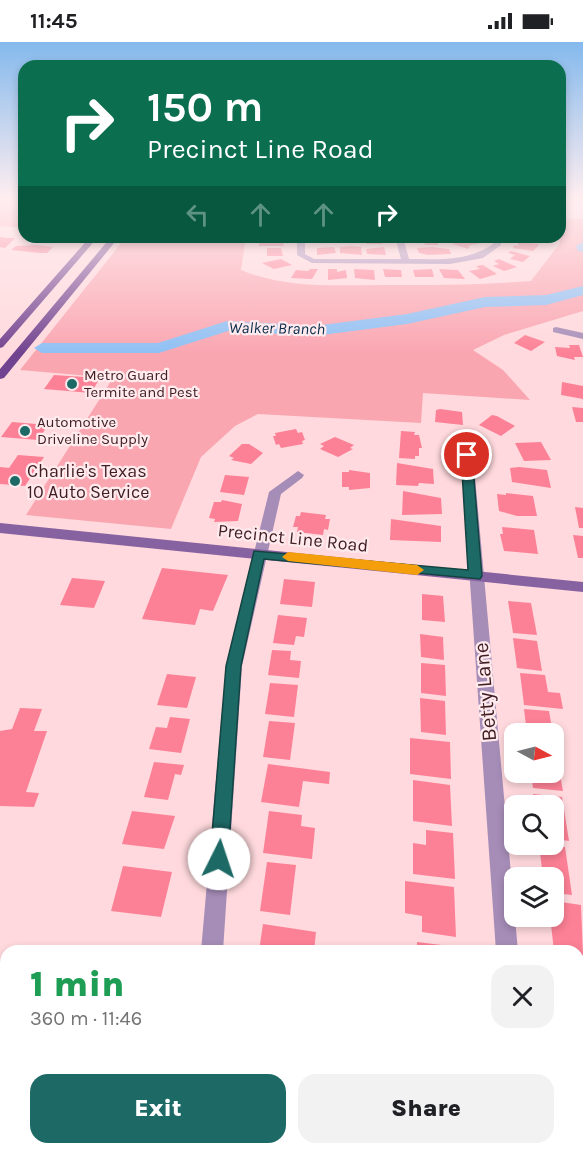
<!DOCTYPE html>
<html lang="en">
<head>
<meta charset="utf-8">
<style>
	:root { --surface:#fff; --page:#f2f2f2; --text:#202124; --muted:#757577; --accent:#1d6966 }
	body { margin:0; font-family:Karla,sans-serif; background:var(--page); color:var(--text); height:100vh; display:flex; flex-direction:column; font-size:22px; white-space:nowrap }
	* { box-sizing:border-box; margin:0 }
	p { font-size:20px; color:var(--muted) }
	.icon { flex:none; width:33px; height:33px; fill:none; stroke:currentColor; stroke-width:2; stroke-linecap:round; stroke-linejoin:round }
	.map { position:relative; flex:1; overflow:hidden }
	.drawer { position:absolute; left:0px; top:903px; width:584px; height:210px; display:flex; flex-direction:column; background:var(--surface); border-radius:18px 18px 0 0; box-shadow:0 3px 9px #0003 }
	.drawer>* { flex:none }
	.guide { position:absolute; left:18px; top:18px; width:548px; height:183px; border-radius:18px; box-shadow:0 3px 9px #0003; background:#0b6e4f; color:#fff; overflow:hidden }
	.needle { width:39px; rotate:97deg }
	.controls { position:absolute; left:504px; top:681px; display:grid; gap:12px }
	.controls a { display:grid; place-items:center; width:60px; height:60px; border-radius:12px; background:var(--surface); box-shadow:0 3px 9px #0003; font-size:30px }
	.pin { position:absolute; display:grid; place-items:center; width:51px; height:51px; color:#fff; margin:-26px; border:3px solid #fff; border-radius:50%; box-shadow:0 2px 6px #0007 }
	.me { position:absolute; width:66px; margin:-33px; rotate:4deg; stroke-linejoin:round; filter:drop-shadow(0 0 4px #0008) }
	.turn { display:flex; align-items:center; gap:21px; height:126px; padding:0 30px; font-size:27px }
	.turn .icon { width:78px; height:78px; stroke-width:2.5 }
	.turn b { display:block; font-size:42px; line-height:51px }
	.lanes { display:flex; align-items:center; height:57px; padding:0 30px; background:#0003; justify-content:center; gap:30px; direction:ltr }
	.lanes .off { opacity:.35 }
	.round { display:grid; place-items:center; flex:none; width:63px; height:63px; border-radius:18px; background:var(--page) }
	.head { display:flex; align-items:center; justify-content:space-between; height:102px; padding:0 30px }
	h1 { font-size:36px; font-weight:800; line-height:45px; color:#1e9e55 }
	.cta { display:flex; gap:12px; margin-top:auto; padding:12px 30px }
	.cta a { flex:1; height:69px; border-radius:18px; background:var(--accent); color:#fff; font-size:24px; font-weight:800; line-height:69px; text-align:center }
	.cta a+a { background:var(--page); color:var(--text) }
	.status { display:flex; justify-content:space-between; align-items:center; height:42px; padding:0 30px; background:var(--surface); direction:ltr }
	.status svg { height:16px; fill:currentColor }
	.map>svg:first-child { display:block }
</style>
</head>
<body>
<div class="status"><b>11:45</b><svg viewBox="0 0 49 12"><path d="M0 12V9h3v3zM5 12V6h3v6zM10 12V3h3v9zM15 12V0h3v12zM26 1h20v11H26zM47 4h2v5h-2z"/></svg></div>
<div class="map">
<svg width="583" height="1113" viewBox="0 0 583 1113">
	<rect width="100%" height="100%" fill="#ffd9dd"/>
	<path fill="#faa6b1" d="M0,156H24V186L0,184Z
		M560,176L583,177V269L504,293L473,308L503,328L530,358L423,351L421,381L258,372L235,384L201,415L171,487L26,473L113,336L20,328L126,195H246L241,228C287,247 334,243 383,243C433,243 481,243 531,239L560,201L558,195Z"/>
	<g fill="none" stroke-linecap="round" stroke-linejoin="round">
		<path fill="#8fc0f4" fill-rule="evenodd" d="M583,200V210L578,209L576,204Z
			M583,244V253L546,263L485,265L407,282L314,294L228,289L159,311H42L34,306L42,301H158L227,279L314,284L407,272L485,255L546,253Z"/>
	</g>
	<path fill="#fd8196" d="M0,195L6,196H15L5,206L0,205Z
		M365,195H380L383,202H366V199H370Z
		M415,196H438V203H425L423,199H416Z
		M458,196L468,199L479,202L470,203L468,207L453,202Z
		M260,197H275L277,200H284L283,204H259Z
		M518,200L539,202V203L533,209L513,206L514,203L518,204Z
		M36,203L53,205L47,211H40L11,208L16,204Z
		M351,204L361,205L362,213L340,211V205Z
		M384,205L386,213L367,212L366,207Z
		M432,205L449,207L451,212L428,213L419,211L417,206Z
		M267,206H281L283,214H267Z
		M317,206L334,205L336,211L317,213Z
		M511,209L530,214L523,220L510,217L515,213L508,211Z
		M281,217L292,223L274,227L262,221Z
		M499,217L517,225L504,229L493,224L499,222L494,219Z
		M483,223L497,232L480,237L469,229L480,227L476,224Z
		M310,227H318L312,237L291,236L296,228L308,229Z
		M328,227H337V230L346,228L347,236L328,238Z
		M354,227L374,228L375,238L355,236Z
		M383,227L401,228L402,235H385Z
		M432,227L434,235H415L413,228Z
		M439,227L458,228L465,237L444,236Z
		M525,293L545,300L531,309L514,301Z
		M569,303H579L583,315H574L575,318L557,314L555,305L570,306Z
		M54,333L100,336L91,351L44,347Z
		M562,340L583,344V357L561,353Z
		M572,365L583,366V380H576Z
		M440,367L462,370L463,383L435,380L436,368Z
		M492,373L497,374L515,384L501,394L479,383Z
		M12,380L48,383L38,398L1,395Z
		M296,387L298,391L302,390L305,398L302,399L303,402L281,406L279,402L276,403L273,394H276L275,391Z
		M401,389L415,390L414,393H419L422,406H419V414H415V417L399,416Z
		M335,395L354,403L350,406L353,407L338,415L320,407L324,404L320,402Z
		M541,400L551,418L524,419L515,401Z
		M242,402H249L263,411L251,422L231,418L234,416L229,414Z
		M18,413L44,415L25,444L0,442V425L9,426Z
		M397,421L433,427L434,442L419,441L418,444L396,443Z
		M519,425L547,428L551,446L512,440L510,426Z
		M349,428L370,431V446L349,448V445H342V430H349Z
		M225,433L249,435L244,453L220,450Z
		M403,449L441,456L442,472L402,473Z
		M506,451L533,454L537,474H517L499,469L497,452L506,453Z
		M222,458L242,462L238,479L214,480L215,477L209,476L214,460H221Z
		M575,465L583,466V486H579Z
		M301,470L326,473L325,477H330L328,488L324,487L323,493L297,490L298,485H293L296,474H300Z
		M391,477L441,484V500L390,498Z
		M502,485L534,488L538,512L504,509L500,492H503Z
		M573,493L583,494V516H578Z
		M162,526L228,533L213,569L200,567L195,583L142,577Z
		M72,536L105,539L94,566L60,563Z
		M284,537L315,540L312,565L280,562Z
		M422,552L443,554L445,580L422,578Z
		M508,559L531,561L537,593L513,591Z
		M278,573L307,576L304,595L296,594L294,603L273,601Z
		M420,592L443,595L444,618L421,615Z
		M513,596L537,599L542,629L517,626Z
		M272,608L291,609L290,618L301,619L299,636L268,633Z
		M421,621L445,623L446,654L421,651Z
		M520,631L545,633L548,650L560,651L563,667L524,663Z
		M167,632L196,635L187,666L157,663Z
		M270,641L298,643L294,675L265,672Z
		M420,656L445,659L446,693L421,690Z
		M20,666L42,667L34,689H47L26,750L39,751L34,765L0,764V689L12,687Z
		M524,667L549,669L553,692H527Z
		M170,675L190,677L181,711L149,707L156,685L167,686Z
		M269,679L295,681L290,718L263,715Z
		M410,696L450,700L451,737L410,732Z
		M554,711H556L563,749L533,746L531,730H554Z
		M154,720L184,723L181,733L175,732L168,758L144,755Z
		M268,722L330,730L329,742L303,739L299,765L261,760Z
		M413,738L450,743L452,784L413,779Z
		M533,752L562,755L569,799L554,797V764H535Z
		M132,769L175,774L164,807L122,802Z
		M269,769L302,773L301,784L315,786L312,817L263,811Z
		M426,788L453,791L455,837L413,832V801L426,803Z
		M539,802L565,805L572,853L554,851V836H543Z
		M267,820L296,823L290,873L260,869Z
		M123,824L172,830L161,875L111,869Z
		M405,839L454,845L456,895L422,890V874L405,871Z
		M554,859L581,863L583,913L578,912V909H554L550,874H554Z
		M263,882L316,890L314,909H259Z
		M417,900L458,905V909H417Z
		M578,922L583,923V980L578,979Z
		M578,990H583V1057L578,1056Z
		M578,1068L583,1069V1113H578Z
		M9,1107H131L130,1113H7Z
		M246,1107L276,1112V1113H245Z"/>
	<g fill="none" stroke-linecap="round" stroke-linejoin="round">
		<path fill="#a68db8" fill-rule="evenodd" d="M297,195H305V212L314,217H401L395,195H403L409,217C441,217 466,220 493,202V195H501V203L483,216L450,222L312,221L297,213Z
			M556,285L583,291V297L553,290V286Z
			M467,409L473,413L518,909H496L461,413Z
			M298,429L304,433L302,436L281,452L242,624L223,909H201L226,624L269,450Z
			M177,1107H203L202,1113H176Z
			M512,1107H538V1113H512Z"/>
		<path fill="#8762a1" fill-rule="evenodd" d="M0,481L583,540V550L0,491Z"/>
		<path fill="#71428f" fill-rule="evenodd" d="M90,195H98L3,305L0,306V297Z
			M111,195H119L4,336L0,337V327Z"/>
	</g>
	<linearGradient id="sky" x2="0" y2="1"><stop stop-color="#84b9ed"/><stop offset="0.5" stop-color="#ffeef0"/><stop offset="1" stop-color="#ffeef0" stop-opacity="0"/></linearGradient>
	<rect width="583" height="312" fill="url(#sky)"/>
	<path fill="#1d6966" stroke="#134442" stroke-width="1.5" d="M467,409L472,413L482,534L480,537L264,517L241,624L228,817L225,823L219,826L212,823L210,817L226,624L254,509L468,528L461,413Z"/>
	<path fill="#f59e0b" d="M288,510L417,523L424,528L417,533L288,519L282,515Z"/>
	<g fill="#1d6966" stroke="#ffebed" stroke-width="2">
		<circle cx="72" cy="342" r="6"/>
		<circle cx="25" cy="389" r="6"/>
		<circle cx="15" cy="439" r="6"/>
	</g>
	<g text-anchor="middle" dominant-baseline="central" stroke-width="4.5" stroke-linejoin="round" paint-order="stroke">
		<g font-size="15" fill="#3f1d23" stroke="#ffebed" text-anchor="start">
			<text x="84" y="333">Metro Guard<tspan x="84" dy="17">Termite and Pest</tspan></text>
			<text x="37" y="380">Automotive<tspan x="37" dy="17">Driveline Supply</tspan></text>
		</g>
		<g font-size="16" font-style="italic" fill="#082c4d" stroke="#ffebed">
			<text transform="translate(277 286) rotate(1)">Walker Branch</text>
		</g>
		<g font-size="18" fill="#3f1d23" stroke="#ffebed" text-anchor="start">
			<text x="27" y="429">Charlie's Texas<tspan x="27" dy="21">10 Auto Service</tspan></text>
		</g>
		<g font-size="18" fill="#3f1d23" stroke="#ffebed">
			<text transform="translate(293 496) rotate(6)">Precinct Line Road</text>
		</g>
		<g font-size="21" fill="#3f1d23" stroke="#ffebed">
			<text transform="translate(485 650) rotate(-95)">Betty Lane</text>
		</g>
	</g>
</svg>
<div class="controls">
<a><svg class="needle" viewBox="-14 -14 28 28"><path d="M0-13l5 13h-10z" fill="#e53935"/><path d="M0 13l5-13h-10z" fill="#757577"/></svg></a>
<a><svg class="icon" aria-label="search" viewBox="0 0 24 24"><circle cx="10" cy="10" r="6"/><path d="M15 15l6 6"/></svg></a>
<a><svg class="icon" aria-label="layers" viewBox="0 0 24 24"><path d="M12 4l9 5-9 5-9-5zM3 14l9 5 9-5"/></svg></a>
</div>
<div class="pin" style="left:467px;top:413px;background:#d93025"><svg class="icon" aria-label="arrive" viewBox="0 0 24 24"><path d="M6 21V4h12l-3 4 3 4H6"/></svg></div>
<svg class="me" style="left:219px;top:817px" viewBox="-20 -20 40 40"><circle r="19" fill="#fff"/><path d="M0-13L10 11 0 6-10 11z" fill="#1d6966"/></svg>
<div class="guide">
<div class="turn"><svg class="icon" aria-label="right" viewBox="0 0 24 24"><path d="M7 20v-9h11M14 6l5 5-5 5"/></svg><div><b>150 m</b>Precinct Line Road</div></div>
<div class="lanes"><svg class="icon off" aria-label="left" viewBox="0 0 24 24"><path d="M17 20v-9H6M10 6l-5 5 5 5"/></svg><svg class="icon off" aria-label="ahead" viewBox="0 0 24 24"><path d="M12 20V5M6 11l6-6 6 6"/></svg><svg class="icon off" aria-label="ahead" viewBox="0 0 24 24"><path d="M12 20V5M6 11l6-6 6 6"/></svg><svg class="icon" aria-label="right" viewBox="0 0 24 24"><path d="M7 20v-9h11M14 6l5 5-5 5"/></svg></div>
</div>
<section class="drawer">
<div class="head"><div><h1>1 min</h1><p>360 m · 11:46</p></div><a class="round"><svg class="icon" aria-label="close" viewBox="0 0 24 24"><path d="M6 6l12 12M18 6L6 18"/></svg></a></div>
<div class="cta"><a>Exit</a><a>Share</a></div>
</section>
</div>
</body>
</html>
